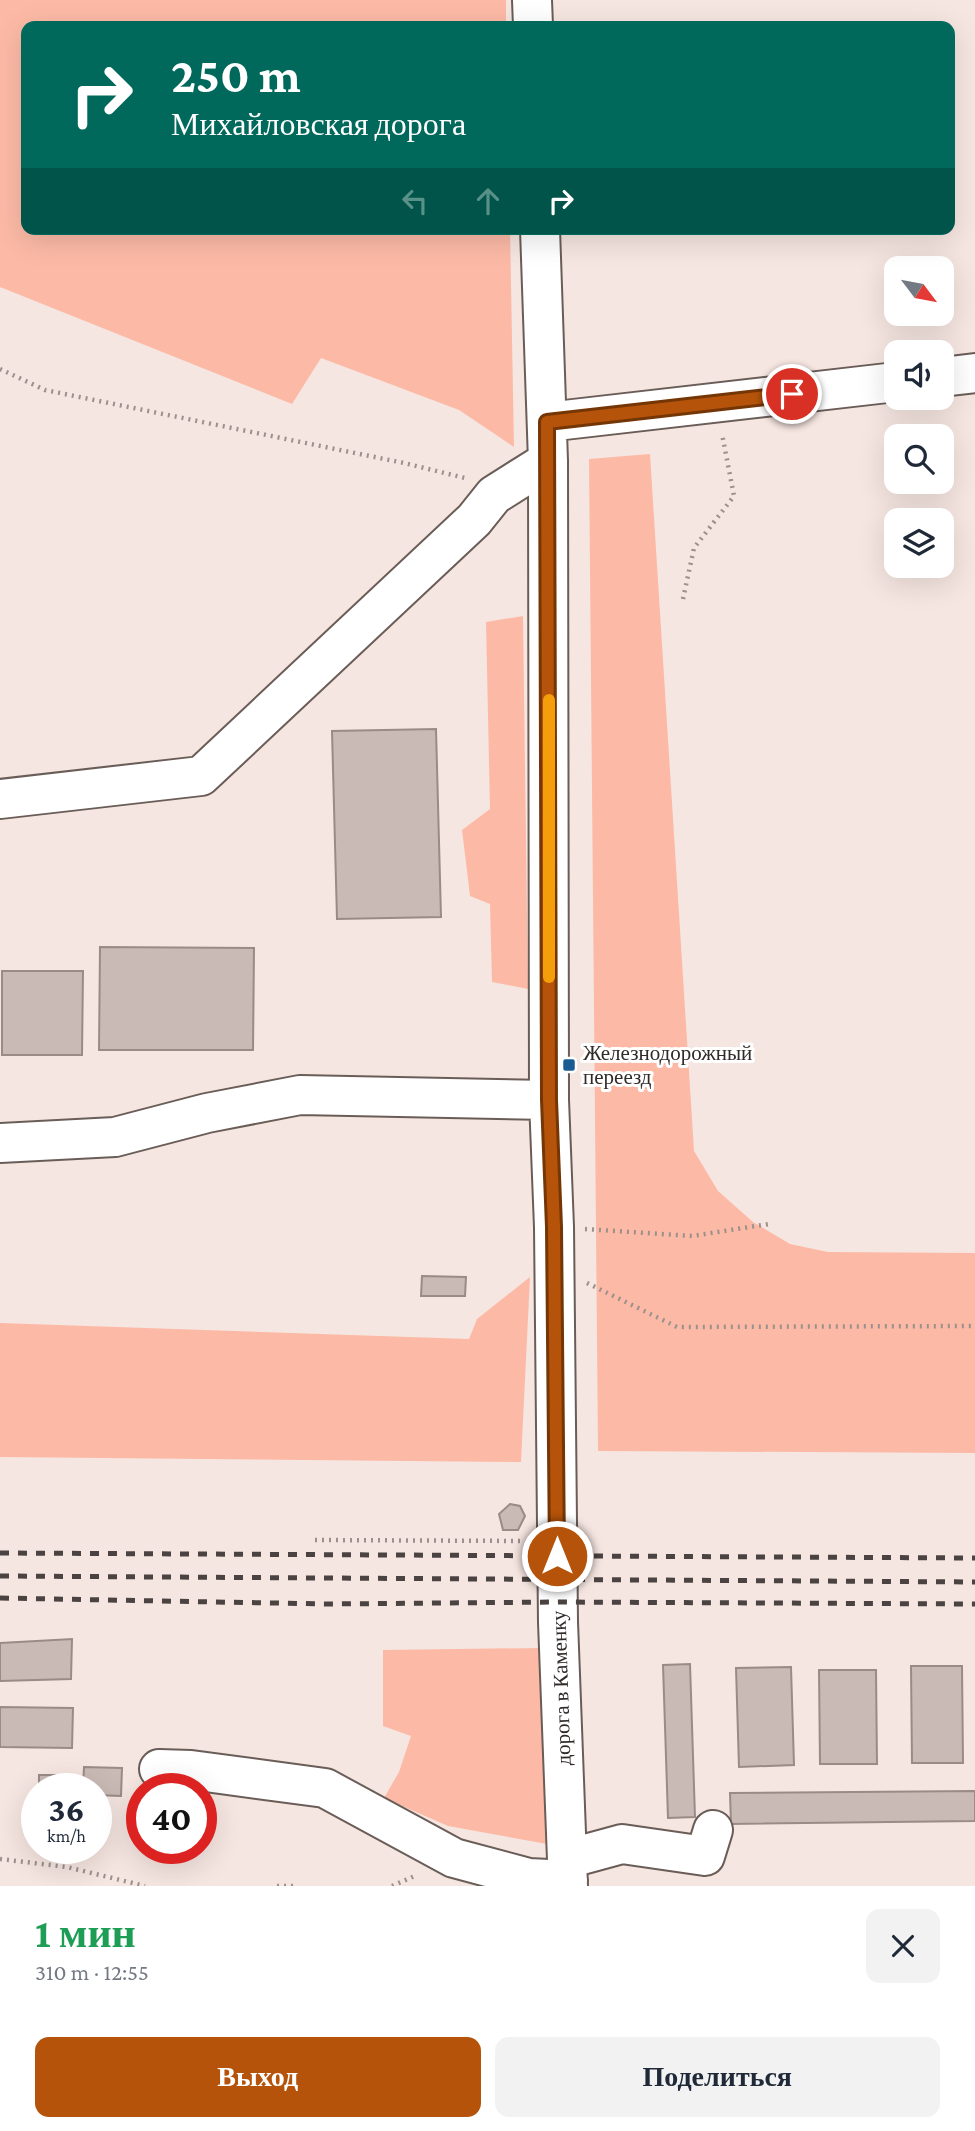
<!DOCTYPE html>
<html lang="ru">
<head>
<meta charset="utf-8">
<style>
	:root { --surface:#fff; --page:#f2f2f3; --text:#1f2937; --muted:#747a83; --accent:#b45309 }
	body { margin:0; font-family:"Crimson Pro",serif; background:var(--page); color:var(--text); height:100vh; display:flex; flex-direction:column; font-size:26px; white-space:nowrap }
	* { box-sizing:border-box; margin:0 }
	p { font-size:23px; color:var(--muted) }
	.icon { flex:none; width:38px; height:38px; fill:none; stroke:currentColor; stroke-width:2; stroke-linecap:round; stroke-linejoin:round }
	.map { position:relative; height:1886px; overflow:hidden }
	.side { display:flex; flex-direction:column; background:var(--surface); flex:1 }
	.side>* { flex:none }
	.guide { position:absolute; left:21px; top:21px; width:934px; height:214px; border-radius:14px; box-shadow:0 7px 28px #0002; background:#00695c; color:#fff; overflow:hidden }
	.needle { width:46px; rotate:122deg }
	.controls { position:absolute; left:884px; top:256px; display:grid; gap:14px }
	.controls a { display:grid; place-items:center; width:70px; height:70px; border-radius:14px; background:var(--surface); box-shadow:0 7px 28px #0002; font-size:35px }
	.speed { position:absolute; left:21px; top:1773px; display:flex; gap:14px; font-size:35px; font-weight:700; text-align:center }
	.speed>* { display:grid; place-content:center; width:91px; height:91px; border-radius:50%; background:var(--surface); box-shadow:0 7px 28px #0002; line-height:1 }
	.speed small { font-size:18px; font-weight:400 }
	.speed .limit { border:10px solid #d22; background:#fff; color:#111 }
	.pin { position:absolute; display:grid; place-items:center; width:60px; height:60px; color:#fff; margin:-30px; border:4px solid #fff; border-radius:50%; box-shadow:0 2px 7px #0007 }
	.me { position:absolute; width:77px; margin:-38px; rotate:0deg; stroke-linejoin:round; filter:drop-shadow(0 0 5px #0008) }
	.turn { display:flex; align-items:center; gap:24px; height:147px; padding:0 35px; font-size:32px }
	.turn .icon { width:91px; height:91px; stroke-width:2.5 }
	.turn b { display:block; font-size:49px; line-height:60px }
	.lanes { display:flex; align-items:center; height:66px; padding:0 35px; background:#0003; justify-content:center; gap:35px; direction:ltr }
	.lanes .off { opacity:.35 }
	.round { display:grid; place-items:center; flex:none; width:74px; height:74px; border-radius:14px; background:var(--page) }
	.head { display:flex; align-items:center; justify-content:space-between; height:119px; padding:0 35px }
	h1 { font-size:42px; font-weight:700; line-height:52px; color:#1e9e55 }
	.button { display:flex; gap:14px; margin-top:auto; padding:14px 35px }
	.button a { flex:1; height:80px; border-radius:14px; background:var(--accent); color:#fff; font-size:28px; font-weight:700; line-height:80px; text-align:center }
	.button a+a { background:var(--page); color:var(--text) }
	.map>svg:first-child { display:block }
</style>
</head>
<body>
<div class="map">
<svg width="975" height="1886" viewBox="0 0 975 1886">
	<rect width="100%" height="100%" fill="#f6e6e1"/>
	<path fill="#fcbaa6" d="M0,0H506V26H26V229H510L514,447L459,410L321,358L292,404L0,287Z
		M650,454L694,1151L718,1191L753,1222L790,1244L828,1252L975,1253V1453L598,1451L589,459Z
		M523,616L528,989L492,982L490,904L470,896L462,830L490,809L486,622Z
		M530,1277L521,1462L0,1457V1323L469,1339L477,1319Z
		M539,1648L547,1844L448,1826L384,1798L399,1772L411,1736L383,1726V1650Z"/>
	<path fill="#cabab5" stroke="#9a8b87" stroke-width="2" d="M436,729L441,917L337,919L332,731Z
		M100,947L254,948L253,1050H99Z
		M2,971H83L82,1055H2Z
		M422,1276L466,1277L465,1296H421Z
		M510,1504L520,1506L525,1516L518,1530H503L499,1514Z
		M72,1639L71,1679L0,1681V1643Z
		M690,1664L695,1817L668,1818L663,1665Z
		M911,1666H962L963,1763H912Z
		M791,1667L794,1765L739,1767L736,1668Z
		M819,1670H876L877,1764H820Z
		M0,1707L73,1708L72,1748L0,1747Z
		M84,1767L122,1768L121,1796L96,1795V1788H83Z
		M39,1775H67L68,1788H39Z
		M975,1791V1821L731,1824L730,1793Z"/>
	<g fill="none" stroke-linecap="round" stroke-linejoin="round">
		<g stroke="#6a5d58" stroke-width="42">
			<path id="minor" d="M532,0L533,26
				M540,229L548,461L549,1100L554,1227L558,1622L568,1886
				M942,377L975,373
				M547,422L896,382
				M0,799L201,776L474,520L494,495L548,461
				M0,1143L115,1137L207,1113L300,1095L549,1100
				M159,1769L191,1770L325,1788L454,1858L529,1878L568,1880
				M567,1859L622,1844L705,1856L713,1830"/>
		</g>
		<path stroke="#9b908c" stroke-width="4.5" stroke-dasharray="2 5" stroke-linecap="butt" d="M0,369L45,390L404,463L465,478
			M683,599L694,548L734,496L722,434
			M585,1229L692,1236L769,1224
			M587,1283L677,1327L975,1326
			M315,1540L524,1541
			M0,1859L67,1867L145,1886
			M277,1886H293
			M392,1886L417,1875"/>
		<use href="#minor" stroke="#fff" stroke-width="38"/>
		<path stroke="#4b4341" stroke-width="5" stroke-dasharray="9 9" stroke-linecap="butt" d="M0,1553L975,1558
			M0,1576L975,1582
			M0,1598L327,1604L558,1602L975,1604"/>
	</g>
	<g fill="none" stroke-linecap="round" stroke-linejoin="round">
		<g stroke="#753606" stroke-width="18">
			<path id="route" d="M557,1556L554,1227L549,1100L547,422L792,394"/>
		</g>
		<use href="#route" stroke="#b45309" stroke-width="12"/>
		<path stroke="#f59e0b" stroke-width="12" d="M549,700V977"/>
	</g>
	<rect fill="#1a5c92" stroke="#fff" stroke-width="2.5" x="562" y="1058" width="14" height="14" rx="3.5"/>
	<g text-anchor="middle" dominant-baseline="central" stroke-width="6" stroke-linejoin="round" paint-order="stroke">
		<g font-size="21" fill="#302a28" stroke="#fff" text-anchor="start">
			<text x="583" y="1053">Железнодорожный<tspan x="583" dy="24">переезд</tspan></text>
		</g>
		<g font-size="21" fill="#302a28" stroke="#fff">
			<text transform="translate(561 1688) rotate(-92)">дорога в Каменку</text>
		</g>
	</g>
</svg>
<div class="controls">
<a><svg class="needle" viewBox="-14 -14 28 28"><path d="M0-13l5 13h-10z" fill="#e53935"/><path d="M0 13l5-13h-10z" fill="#747a83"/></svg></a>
<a><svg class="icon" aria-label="sound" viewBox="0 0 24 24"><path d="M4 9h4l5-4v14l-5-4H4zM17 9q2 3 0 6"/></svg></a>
<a><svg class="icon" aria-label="search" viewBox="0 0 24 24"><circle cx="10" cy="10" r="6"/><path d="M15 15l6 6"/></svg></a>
<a><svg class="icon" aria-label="layers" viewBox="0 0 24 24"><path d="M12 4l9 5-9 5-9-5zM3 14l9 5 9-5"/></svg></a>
</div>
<div class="speed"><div>36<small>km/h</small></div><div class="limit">40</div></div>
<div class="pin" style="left:792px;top:394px;background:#d93025"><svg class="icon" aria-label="arrive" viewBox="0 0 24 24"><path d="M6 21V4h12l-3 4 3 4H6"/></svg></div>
<svg class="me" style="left:557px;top:1556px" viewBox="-20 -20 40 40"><circle r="17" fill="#b45309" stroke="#fff" stroke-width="3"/><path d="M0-11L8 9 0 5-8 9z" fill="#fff"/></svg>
<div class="guide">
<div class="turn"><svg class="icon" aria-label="right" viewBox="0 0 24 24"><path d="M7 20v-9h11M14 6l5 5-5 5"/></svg><div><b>250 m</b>Михайловская дорога</div></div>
<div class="lanes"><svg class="icon off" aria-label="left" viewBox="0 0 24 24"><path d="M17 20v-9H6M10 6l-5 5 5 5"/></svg><svg class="icon off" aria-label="ahead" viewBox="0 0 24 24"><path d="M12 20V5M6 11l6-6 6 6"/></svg><svg class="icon" aria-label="right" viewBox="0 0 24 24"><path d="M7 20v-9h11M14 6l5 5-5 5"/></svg></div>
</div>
</div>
<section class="side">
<div class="head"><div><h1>1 мин</h1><p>310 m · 12:55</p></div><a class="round"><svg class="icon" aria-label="close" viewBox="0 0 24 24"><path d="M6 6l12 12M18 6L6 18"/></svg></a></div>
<div class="button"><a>Выход</a><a>Поделиться</a></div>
</section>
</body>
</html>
